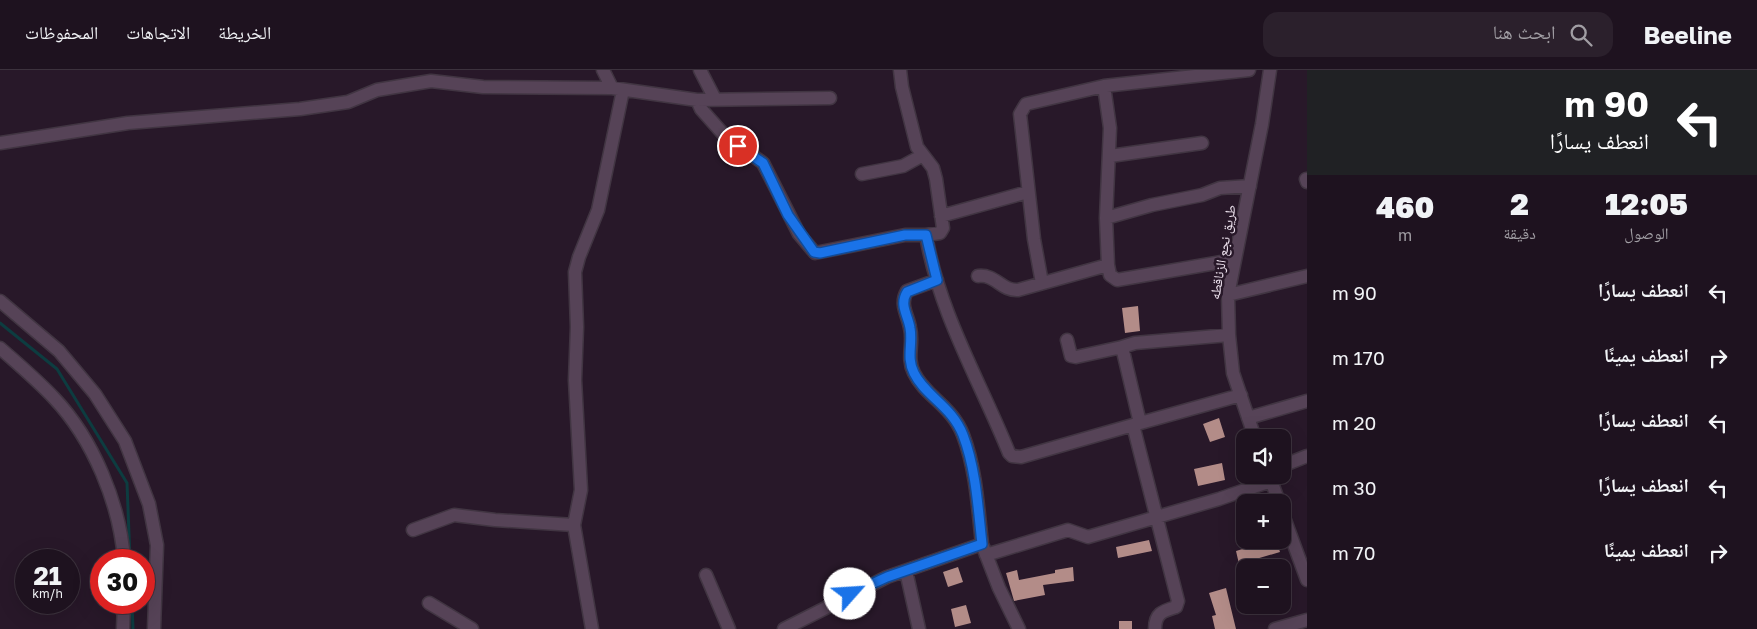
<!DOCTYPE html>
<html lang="ar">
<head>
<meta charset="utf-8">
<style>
	:root { --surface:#1e121f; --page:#2b202c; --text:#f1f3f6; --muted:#a19ea4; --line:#3c323d }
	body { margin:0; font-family:"Golos Text","Noto Naskh Arabic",sans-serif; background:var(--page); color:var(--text); direction:rtl; height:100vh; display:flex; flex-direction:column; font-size:19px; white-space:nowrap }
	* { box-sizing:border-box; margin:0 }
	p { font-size:16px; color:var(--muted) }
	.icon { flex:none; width:28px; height:28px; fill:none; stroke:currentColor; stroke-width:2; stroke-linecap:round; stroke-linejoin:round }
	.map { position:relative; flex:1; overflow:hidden; direction:ltr }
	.details { display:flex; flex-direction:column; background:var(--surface); width:450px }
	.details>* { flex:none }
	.guide { background:#202124; color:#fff; overflow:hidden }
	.fabs { position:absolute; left:1236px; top:359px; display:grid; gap:10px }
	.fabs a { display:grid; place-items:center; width:55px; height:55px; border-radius:10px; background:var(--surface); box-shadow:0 5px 20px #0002,0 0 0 1px var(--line); font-size:25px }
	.speed { position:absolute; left:15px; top:479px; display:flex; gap:10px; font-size:25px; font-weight:700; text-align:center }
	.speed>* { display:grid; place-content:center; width:65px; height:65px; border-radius:50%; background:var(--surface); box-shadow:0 5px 20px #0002,0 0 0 1px var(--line); line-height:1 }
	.speed small { font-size:12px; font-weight:400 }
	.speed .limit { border:8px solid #d22; background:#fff; color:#111 }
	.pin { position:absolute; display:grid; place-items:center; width:42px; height:42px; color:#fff; margin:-21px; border:2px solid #fff; border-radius:50%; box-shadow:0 1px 5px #0007 }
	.me { position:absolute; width:55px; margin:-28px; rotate:64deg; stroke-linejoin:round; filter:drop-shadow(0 0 4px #0008) }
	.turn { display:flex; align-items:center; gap:18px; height:105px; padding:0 25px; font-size:22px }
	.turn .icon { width:65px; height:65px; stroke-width:2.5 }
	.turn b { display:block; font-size:35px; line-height:42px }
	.eta { display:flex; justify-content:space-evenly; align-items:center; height:85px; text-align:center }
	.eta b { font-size:30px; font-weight:800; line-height:35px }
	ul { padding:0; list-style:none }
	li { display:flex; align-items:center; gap:15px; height:65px; padding:0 25px }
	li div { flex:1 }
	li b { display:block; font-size:19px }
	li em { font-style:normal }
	header { display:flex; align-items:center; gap:30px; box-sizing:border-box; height:70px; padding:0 25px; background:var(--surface); border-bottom:1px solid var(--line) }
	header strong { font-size:24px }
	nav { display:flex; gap:28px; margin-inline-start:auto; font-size:18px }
	.search { width:350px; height:45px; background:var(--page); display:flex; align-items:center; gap:12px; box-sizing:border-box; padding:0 18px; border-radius:15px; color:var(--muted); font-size:19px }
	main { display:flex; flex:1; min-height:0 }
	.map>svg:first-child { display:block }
</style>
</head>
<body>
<header>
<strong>Beeline</strong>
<div class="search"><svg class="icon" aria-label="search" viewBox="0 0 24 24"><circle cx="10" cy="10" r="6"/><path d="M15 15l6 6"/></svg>ابحث هنا</div>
<nav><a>الخريطة</a><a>الاتجاهات</a><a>المحفوظات</a></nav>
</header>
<main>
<section class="details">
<div class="guide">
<div class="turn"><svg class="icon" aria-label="left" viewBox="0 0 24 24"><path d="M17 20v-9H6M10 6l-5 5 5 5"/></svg><div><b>90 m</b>انعطف يسارًا</div></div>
</div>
<div class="eta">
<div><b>12:05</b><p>الوصول</p></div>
<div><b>2</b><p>دقيقة</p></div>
<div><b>460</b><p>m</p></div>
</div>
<ul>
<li><svg class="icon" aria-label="left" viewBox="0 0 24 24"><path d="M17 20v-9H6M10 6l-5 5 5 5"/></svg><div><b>انعطف يسارًا</b></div><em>90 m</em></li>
<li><svg class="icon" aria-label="right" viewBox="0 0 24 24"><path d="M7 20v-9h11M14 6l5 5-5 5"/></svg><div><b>انعطف يمينًا</b></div><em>170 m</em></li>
<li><svg class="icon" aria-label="left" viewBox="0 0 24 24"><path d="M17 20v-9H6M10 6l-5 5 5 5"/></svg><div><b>انعطف يسارًا</b></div><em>20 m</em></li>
<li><svg class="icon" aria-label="left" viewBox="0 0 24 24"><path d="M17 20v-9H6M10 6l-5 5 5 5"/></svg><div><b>انعطف يسارًا</b></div><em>30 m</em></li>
<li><svg class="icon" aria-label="right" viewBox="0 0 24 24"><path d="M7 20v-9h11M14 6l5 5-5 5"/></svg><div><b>انعطف يمينًا</b></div><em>70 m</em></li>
</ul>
</section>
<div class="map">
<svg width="1307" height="559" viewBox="0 0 1307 559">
	<rect width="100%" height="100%" fill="#281829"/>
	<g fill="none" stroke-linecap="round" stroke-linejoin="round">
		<path stroke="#0d3c40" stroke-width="3" d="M0,253L57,299L127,413L130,490
			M132,532L133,559"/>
	</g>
	<path fill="#b38c88" d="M1138,236L1140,261L1125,263L1122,238Z
		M1219,348L1225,367L1210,372L1203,354Z
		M1222,393L1225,410L1198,416L1194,399Z
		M1149,470L1152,481L1118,488L1116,477Z
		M1272,470H1276L1280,482L1239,494L1236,481Z
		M958,497L963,512L948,517L943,502Z
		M1073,497L1074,511L1043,515L1045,525L1014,531L1006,503L1017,500L1019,510L1055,503V500Z
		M1226,518L1236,559H1215L1212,546L1216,545L1209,523Z
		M966,535L971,553L955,557L951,539Z
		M1119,551H1132V559H1119Z"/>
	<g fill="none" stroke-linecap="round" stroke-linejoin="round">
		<g stroke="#413542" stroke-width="15">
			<path id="minor" d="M603,0L612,18
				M700,0L715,29
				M900,0L902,17L917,77L933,98L936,109L943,158L940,163L926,165C939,243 980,311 1009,383L1012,386L1021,387L1133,355
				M697,30L701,39L725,66L763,93L799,164L815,183L905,165H926
				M0,73L128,53L300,39L348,32L377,20L431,11L483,17L612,18L697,30L830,28
				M1110,86L1202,73
				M862,104L903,96L923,85
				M1306,109L1307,112
				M941,146L1028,122
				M1106,148L1152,135L1202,125L1220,118L1250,116
				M1108,195L1106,148L1110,58L1104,16L1249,0
				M978,206C996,204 1001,221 1018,220L1108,195L1110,205L1117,210L1233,190
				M937,210L907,221C899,235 908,245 910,258C914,274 906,287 914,303C925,326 952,336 963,365C976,399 978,438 982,474
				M1042,213L1034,169L1020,44L1026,34L1104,16
				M1228,225L1307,206
				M0,231L59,281L95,324L125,371L149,434L157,475L154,559
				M1067,270L1071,286L1076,287L1122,277
				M0,278C18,294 37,310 54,328C93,369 120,434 124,490
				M1248,348L1307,331
				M1140,353L1122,277L1135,273L1229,265
				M1255,368L1233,303L1229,265L1228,225L1262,54L1270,0
				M1282,396L1307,386
				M1269,405L1279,432
				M1282,442L1307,510
				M413,460L454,445L495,450L574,455
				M986,485L1068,460L1088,467L1219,429L1271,411
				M906,501L919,559
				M706,505L729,559
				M429,533L472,559
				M123,559L124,532
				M592,559L574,455L581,420L575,310L577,257L575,202L579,187L598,140L623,20
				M784,559L887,507L982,474L999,518L1019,559
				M1155,559C1155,543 1163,541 1176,537L1178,531L1133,355L1241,325
				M1275,559L1307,550"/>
		</g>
		<use href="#minor" stroke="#564357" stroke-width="12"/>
	</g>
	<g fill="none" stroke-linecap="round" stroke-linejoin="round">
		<g stroke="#114b97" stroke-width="12">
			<path id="route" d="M738,76L763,93L788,145L814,182L820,183L905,165H926L937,210L907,222C899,235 908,245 910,258C913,274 906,287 914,303C925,326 952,336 963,365C976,399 978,438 982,474L887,507L850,524"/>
		</g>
		<use href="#route" stroke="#1a73e8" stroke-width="9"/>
	</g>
	<g text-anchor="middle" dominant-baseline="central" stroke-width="5" stroke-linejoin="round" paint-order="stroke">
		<g font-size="14" fill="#ede2ee" stroke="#281829">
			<text transform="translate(1222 182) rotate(-80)">طريق نجع الزناقطه</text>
		</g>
	</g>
</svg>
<div class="fabs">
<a><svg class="icon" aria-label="sound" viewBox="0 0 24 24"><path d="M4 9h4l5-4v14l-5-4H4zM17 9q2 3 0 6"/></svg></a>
<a>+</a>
<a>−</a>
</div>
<div class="speed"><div>21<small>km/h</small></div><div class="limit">30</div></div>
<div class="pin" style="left:738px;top:76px;background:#d93025"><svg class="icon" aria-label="arrive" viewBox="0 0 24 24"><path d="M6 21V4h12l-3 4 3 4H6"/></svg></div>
<svg class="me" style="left:850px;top:524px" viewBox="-20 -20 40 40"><circle r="19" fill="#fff"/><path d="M0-13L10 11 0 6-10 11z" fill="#1a73e8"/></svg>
</div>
</main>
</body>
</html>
